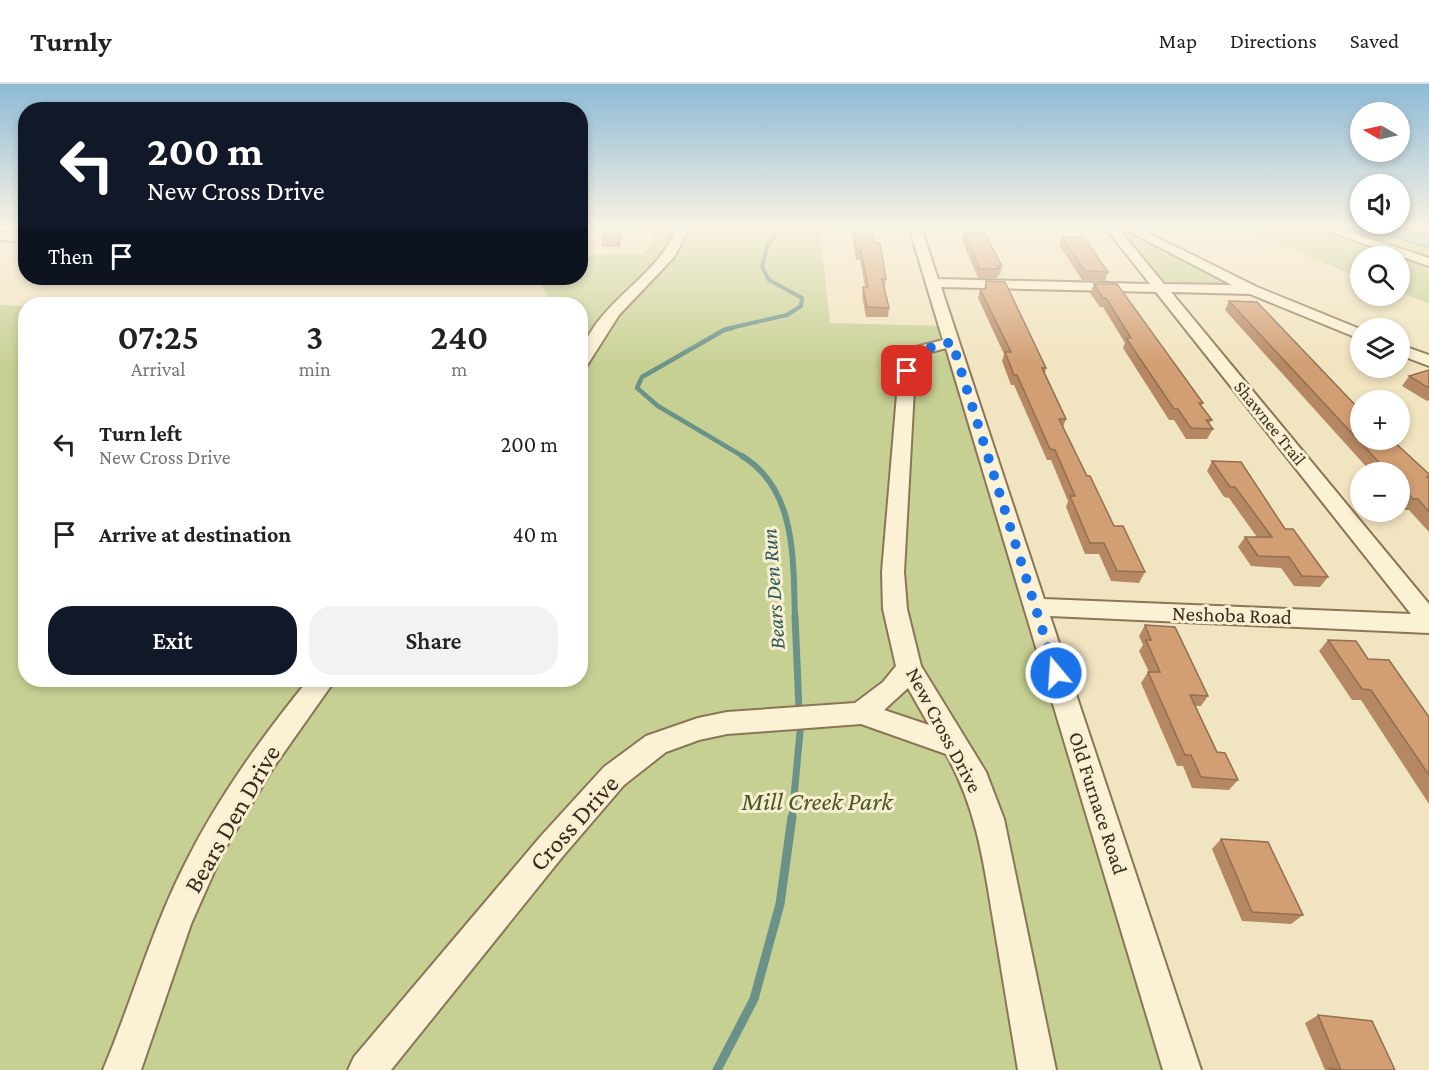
<!DOCTYPE html>
<html lang="en">
<head>
<meta charset="utf-8">
<style>
	:root { --surface:#fff; --page:#f2f2f2; --text:#222; --muted:#767676; --line:#e0e0e0; --accent:#111827 }
	body { margin:0; font-family:"Crimson Pro",serif; background:var(--page); color:var(--text); height:100vh; display:flex; flex-direction:column; font-size:22px; white-space:nowrap }
	* { box-sizing:border-box; margin:0 }
	p { font-size:20px; color:var(--muted) }
	.icon { flex:none; width:33px; height:33px; fill:none; stroke:currentColor; stroke-width:2; stroke-linecap:round; stroke-linejoin:round }
	.map { position:relative; flex:1; overflow:hidden }
	.sheet { position:absolute; left:18px; top:213px; width:570px; height:390px; display:flex; flex-direction:column; background:var(--surface); border-radius:24px; box-shadow:0 3px 9px #0003 }
	.sheet>* { flex:none }
	.banner { position:absolute; left:18px; top:18px; width:570px; height:183px; border-radius:24px; box-shadow:0 3px 9px #0003; background:#111827; color:#fff; overflow:hidden }
	.needle { width:39px; rotate:279deg }
	.buttons { position:absolute; left:1350px; top:18px; display:grid; gap:12px }
	.buttons a { display:grid; place-items:center; width:60px; height:60px; border-radius:50%; background:var(--surface); box-shadow:0 3px 9px #0003; font-size:30px }
	.pin { position:absolute; display:grid; place-items:center; width:51px; height:51px; color:#fff; margin:-26px; border-radius:12px; box-shadow:0 3px 9px #0006 }
	.me { position:absolute; width:66px; margin:-33px; rotate:342deg; stroke-linejoin:round; filter:drop-shadow(0 0 4px #0008) }
	.turn { display:flex; align-items:center; gap:21px; height:126px; padding:0 30px; font-size:27px }
	.turn .icon { width:78px; height:78px; stroke-width:2.5 }
	.turn b { display:block; font-size:42px; line-height:51px }
	.then { display:flex; align-items:center; height:57px; padding:0 30px; background:#0003; gap:12px; font-size:22px }
	.eta { display:flex; justify-content:space-evenly; align-items:center; height:102px; text-align:center }
	.eta b { font-size:36px; font-weight:600; line-height:42px }
	.cta { display:flex; gap:12px; margin-top:auto; padding:12px 30px }
	.cta a { flex:1; height:69px; border-radius:24px; background:var(--accent); color:#fff; font-size:24px; font-weight:600; line-height:69px; text-align:center }
	.cta a+a { background:var(--page); color:var(--text) }
	ul { padding:0; list-style:none }
	li { display:flex; align-items:center; gap:18px; height:90px; padding:0 30px }
	li div { flex:1 }
	li b { display:block; font-size:22px }
	li em { font-style:normal }
	header { display:flex; align-items:center; gap:36px; box-sizing:border-box; height:84px; padding:0 30px; background:var(--surface); border-bottom:2px solid var(--line) }
	header strong { font-size:28px }
	nav { display:flex; gap:33px; margin-inline-start:auto; font-size:21px }
	.map>svg:first-child { display:block }
</style>
</head>
<body>
<header>
<strong>Turnly</strong>
<nav><a>Map</a><a>Directions</a><a>Saved</a></nav>
</header>
<div class="map">
<svg width="1429" height="986" viewBox="0 0 1429 986">
	<rect width="100%" height="100%" fill="#f1e4c0"/>
	<path fill="#c7d093" d="M653,143H819L830,239L946,242L1182,986H0V221L25,222L26,596H580V220H544L549,214L538,194H580L581,171L643,170L654,154Z
		M1111,143H1127L1252,206L1160,204Z
		M1240,143H1429V220L1400,208V172H1360V194Z"/>
	<path fill="#a4c3bb" stroke="#6a9289" stroke-width="1.5" d="M1363,143H1429V164Z"/>
	<g fill="none" stroke-linecap="round" stroke-linejoin="round">
		<path stroke="#6a9289" stroke-width="4" d="M726,245L787,231L801,222L802,214L769,196L762,183L767,162L782,143"/>
		<path stroke="#6a9289" stroke-width="4.5" d="M732,244L724,246L642,293L637,304L658,322L744,373"/>
		<path stroke="#6a9289" stroke-width="6" d="M742,372C797,405 793,477 795,533"/>
		<path stroke="#6a9289" stroke-width="7" d="M792,734L800,648L795,532"/>
		<path stroke="#6a9289" stroke-width="9" d="M717,986L754,915L780,820L792,733"/>
		<g stroke="#8c7557" stroke-width="4">
			<path id="minor" d="M678,143H690L674,173L619,231L586,283L580,285C580,234 638,205 664,167C669,160 673,151 678,143Z
				M909,143H921L938,195L1150,200L1105,143H1117L1164,200L1232,201L1121,143H1136L1257,203L1360,245V254L1355,253L1250,210L1171,208L1429,520V549L1050,532L1201,986H1163L946,264L924,270L915,287L904,488L907,525L921,582L986,688L1004,735L1056,986H1018C1010,938 1002,889 994,841C984,780 977,725 946,670L861,640L727,650L699,656L666,668L624,701L563,772L391,986H348L354,973L541,752L604,683L646,652L698,634L727,628L855,619L883,598L896,582L883,525L882,488L899,287L912,264L943,256ZM941,203L1156,208L1411,530L1044,515ZM908,604L929,641L884,626Z
				M1316,143H1334L1429,174V182Z
				M0,148L26,150V158L0,156Z
				M1400,261L1429,271V282L1400,271Z
				M308,596H335L273,684L222,770L191,840L141,986H103C132,917 152,844 186,778C219,712 262,653 308,596Z"/>
		</g>
		<use href="#minor" fill="#fbf1d4" fill-rule="evenodd"/>
	</g>
	<path fill="#b58863" d="M603,143H621L620,163H602V154Z
		M851,143H871L875,159L886,195L884,204L889,224L888,233H866L862,212L863,203H865L860,176H856Z
		M964,148L1002,182L1000,191H998L997,194H978L962,156Z
		M1062,153L1108,188L1105,197L1082,196L1059,161Z
		M986,197L1046,284L1045,289L1066,335L1063,343L1087,392L1114,442L1145,488L1139,499L1111,497L1099,470H1085L1066,423L1068,417L1051,376H1047L1014,301H1011L1002,277L1004,270L978,214L980,205H984Z
		M1094,200L1203,319L1201,322L1212,336L1209,340L1213,345L1207,355H1186L1174,336H1169L1123,264L1125,259L1103,223H1100L1090,209Z
		M1229,217L1351,317L1429,390V448L1409,426H1404L1400,420V388H1371L1225,226Z
		M1429,286V316L1427,317L1402,302L1409,292Z
		M1212,377L1285,445L1328,493L1320,503L1294,502L1281,484L1251,482L1238,463L1245,453H1257L1229,414L1224,413L1207,387Z
		M1145,541L1208,612L1201,622H1195L1217,668L1238,696L1229,706L1192,704L1183,682H1177L1141,599L1148,588H1149L1139,567L1143,561L1139,552Z
		M1328,556L1368,575L1429,633V720L1361,616H1352L1319,567Z
		M1221,755L1303,831L1291,840L1242,837L1212,765Z
		M1318,931L1395,986H1325L1305,939Z"/>
	<path fill="#936f50" d="M620,143H621L620,163L619,154Z"/>
	<path fill="#d29e73" stroke="#936f50" stroke-width="1.5" d="M603,143H620L619,154H602Z
		M853,143H871L875,159H880L886,195H882L889,224L867,223L863,203H868L861,167H857Z
		M964,148H984L1002,182H997L999,185H980Z
		M1062,153L1084,154L1108,188L1085,187Z
		M986,197L1005,198L1046,284H1042L1066,335H1059L1087,392H1090L1114,442H1123L1145,488L1117,487L1104,459H1090L1070,412H1075L1055,366L1050,365L1017,291H1014L1005,268H1011L980,205H986Z
		M1094,200H1117L1203,319H1199L1212,336H1206L1213,345L1191,344L1178,325H1174L1126,254H1131L1106,214H1103Z
		M1229,217L1257,218L1360,326V356H1392L1429,390V393H1427L1429,395V428L1418,415H1413L1400,401V388H1388Z
		M1429,286V304L1409,292Z
		M1212,377L1241,378L1285,445H1293L1328,493L1302,492L1289,473L1258,472L1245,453H1272L1235,403H1230Z
		M1145,541L1175,543L1208,612L1190,611L1217,668L1225,669L1238,696L1201,693L1191,671H1185L1148,588H1160L1146,556H1151Z
		M1328,556L1356,557L1368,575L1389,576L1429,633V691L1371,606L1362,605Z
		M1221,755L1268,758L1303,831L1252,828Z
		M1318,931L1372,937L1395,986H1330L1329,984L1341,986Z"/>
	<linearGradient id="sky" x2="0" y2="1"><stop stop-color="#8dbad6"/><stop offset="0.51" stop-color="#f9f3e3"/><stop offset="1" stop-color="#f9f3e3" stop-opacity="0"/></linearGradient>
	<rect width="1429" height="281" fill="url(#sky)"/>
	<g fill="none" stroke-linecap="round" stroke-linejoin="round">
		<path stroke="#1a73e8" stroke-width="10" stroke-dasharray="0 18" d="M907,287L918,267L952,258L1056,589"/>
	</g>
	<g text-anchor="middle" dominant-baseline="central" stroke-width="6" stroke-linejoin="round" paint-order="stroke">
		<g font-size="18" fill="#3a2c1c" stroke="#f8eed1">
			<text transform="translate(1270 339) rotate(51)">Shawnee Trail</text>
		</g>
		<g font-size="21" fill="#3a2c1c" stroke="#f8eed1">
			<text transform="translate(1232 531) rotate(2)">Neshoba Road</text>
			<text transform="translate(944 646) rotate(62)">New Cross Drive</text>
			<text transform="translate(1098 719) rotate(72)">Old Furnace Road</text>
		</g>
		<g font-size="22" font-style="italic" fill="#2a5b5a" stroke="#f8eed1">
			<text transform="translate(773 505) rotate(-94)">Bears Den Run</text>
		</g>
		<g font-size="26" font-style="italic" fill="#495821" stroke="#f8eed1">
			<text x="817" y="717">Mill Creek Park</text>
		</g>
		<g font-size="26" fill="#3a2c1c" stroke="#f8eed1">
			<text transform="translate(232 735) rotate(-60)">Bears Den Drive</text>
			<text transform="translate(574 739) rotate(-48)">Cross Drive</text>
		</g>
	</g>
</svg>
<div class="buttons">
<a><svg class="needle" viewBox="-14 -14 28 28"><path d="M0-13l5 13h-10z" fill="#e53935"/><path d="M0 13l5-13h-10z" fill="#767676"/></svg></a>
<a><svg class="icon" aria-label="sound" viewBox="0 0 24 24"><path d="M4 9h4l5-4v14l-5-4H4zM17 9q2 3 0 6"/></svg></a>
<a><svg class="icon" aria-label="search" viewBox="0 0 24 24"><circle cx="10" cy="10" r="6"/><path d="M15 15l6 6"/></svg></a>
<a><svg class="icon" aria-label="layers" viewBox="0 0 24 24"><path d="M12 4l9 5-9 5-9-5zM3 14l9 5 9-5"/></svg></a>
<a>+</a>
<a>−</a>
</div>
<div class="pin" style="left:907px;top:287px;background:#d93025"><svg class="icon" aria-label="arrive" viewBox="0 0 24 24"><path d="M6 21V4h12l-3 4 3 4H6"/></svg></div>
<svg class="me" style="left:1056px;top:589px" viewBox="-20 -20 40 40"><circle r="17" fill="#1a73e8" stroke="#fff" stroke-width="3"/><path d="M0-11L8 9 0 5-8 9z" fill="#fff"/></svg>
<div class="banner">
<div class="turn"><svg class="icon" aria-label="left" viewBox="0 0 24 24"><path d="M17 20v-9H6M10 6l-5 5 5 5"/></svg><div><b>200 m</b>New Cross Drive</div></div>
<div class="then">Then<svg class="icon" aria-label="arrive" viewBox="0 0 24 24"><path d="M6 21V4h12l-3 4 3 4H6"/></svg></div>
</div>
<section class="sheet">
<div class="eta">
<div><b>07:25</b><p>Arrival</p></div>
<div><b>3</b><p>min</p></div>
<div><b>240</b><p>m</p></div>
</div>
<ul>
<li><svg class="icon" aria-label="left" viewBox="0 0 24 24"><path d="M17 20v-9H6M10 6l-5 5 5 5"/></svg><div><b>Turn left</b><p>New Cross Drive</p></div><em>200 m</em></li>
<li><svg class="icon" aria-label="arrive" viewBox="0 0 24 24"><path d="M6 21V4h12l-3 4 3 4H6"/></svg><div><b>Arrive at destination</b></div><em>40 m</em></li>
</ul>
<div class="cta"><a>Exit</a><a>Share</a></div>
</section>
</div>
</body>
</html>
